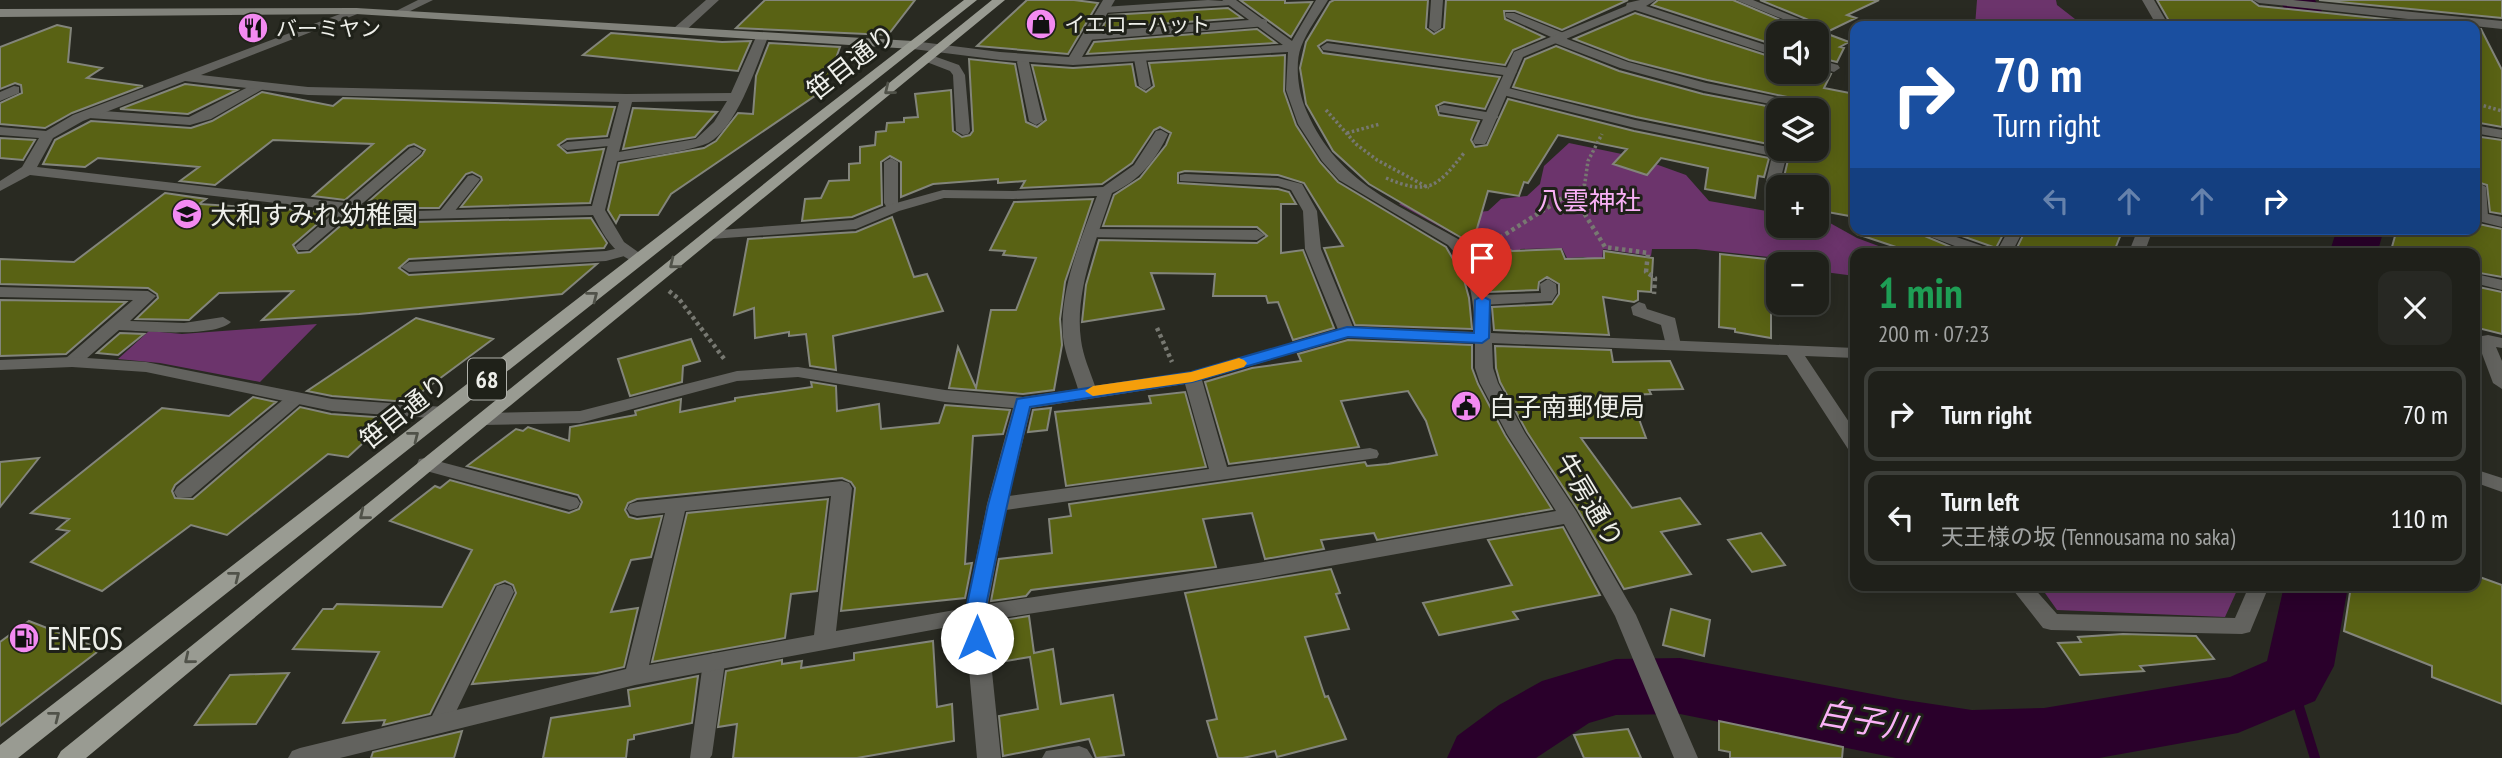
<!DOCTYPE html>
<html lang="en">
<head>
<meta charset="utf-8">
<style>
	:root { --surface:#1f201a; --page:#272823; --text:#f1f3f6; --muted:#a1a3a2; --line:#3c3e39 }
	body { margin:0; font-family:"PT Sans Narrow","Noto Sans JP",sans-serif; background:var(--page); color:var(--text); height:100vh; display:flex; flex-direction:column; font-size:26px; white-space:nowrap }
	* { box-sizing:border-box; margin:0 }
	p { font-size:23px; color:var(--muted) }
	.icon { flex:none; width:38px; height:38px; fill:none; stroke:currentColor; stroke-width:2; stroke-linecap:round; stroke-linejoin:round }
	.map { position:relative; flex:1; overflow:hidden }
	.side { position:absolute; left:1850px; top:248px; width:630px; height:343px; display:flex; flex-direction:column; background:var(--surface); border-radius:14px; box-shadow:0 4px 18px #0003,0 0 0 2px var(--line) }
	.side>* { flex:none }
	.guide { position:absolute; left:1850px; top:21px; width:630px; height:214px; border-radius:14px; box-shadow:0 4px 18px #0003,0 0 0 2px var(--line); background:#1a4fa0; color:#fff; overflow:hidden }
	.controls { position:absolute; left:1766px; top:21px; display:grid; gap:14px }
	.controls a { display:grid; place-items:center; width:63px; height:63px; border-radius:14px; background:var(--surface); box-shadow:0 4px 18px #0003,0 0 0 2px var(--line); font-size:35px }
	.pin { position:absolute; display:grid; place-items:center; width:60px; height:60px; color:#fff; margin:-72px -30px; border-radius:50% 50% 50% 0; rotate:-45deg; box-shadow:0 0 7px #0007 }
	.pin .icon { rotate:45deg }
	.me { position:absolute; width:77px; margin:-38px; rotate:0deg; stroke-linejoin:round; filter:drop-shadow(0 0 5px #0008) }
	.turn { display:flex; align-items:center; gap:24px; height:147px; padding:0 28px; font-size:32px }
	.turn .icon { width:91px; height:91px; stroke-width:2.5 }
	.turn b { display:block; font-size:49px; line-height:60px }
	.lanes { display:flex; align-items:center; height:66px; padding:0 28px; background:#0003; justify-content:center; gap:35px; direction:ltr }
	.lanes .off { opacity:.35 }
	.round { display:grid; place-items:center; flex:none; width:74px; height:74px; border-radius:14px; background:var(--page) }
	.overview { display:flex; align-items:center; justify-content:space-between; height:119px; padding:0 28px }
	h1 { font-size:42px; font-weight:600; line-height:52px; color:#1e9e55 }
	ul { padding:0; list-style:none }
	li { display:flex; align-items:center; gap:21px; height:94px; margin:0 14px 10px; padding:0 14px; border:4px solid var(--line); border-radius:14px }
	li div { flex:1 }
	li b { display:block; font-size:26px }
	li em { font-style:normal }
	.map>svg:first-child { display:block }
</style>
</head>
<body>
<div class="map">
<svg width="2502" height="758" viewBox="0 0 2502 758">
	<rect width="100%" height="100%" fill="#292a22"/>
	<path fill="#6c346c" d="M1977,0H2056L2057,5L2084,26H1975Z
		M1569,143L1636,157L1686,175L1709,201L1778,213V226H1816L1817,220L1830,223L1857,238L1900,254H1855V276L1817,271L1816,264L1771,266L1769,257L1696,249H1652L1651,256L1603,249L1602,261L1583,257L1567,258L1562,248L1520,249L1522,255L1488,251L1502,240L1472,226L1455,235L1399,204L1408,200L1479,212L1488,211L1501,199L1527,196L1540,184L1544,166Z
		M317,324L260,382L160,363L118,359L149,331L182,334Z
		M2125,586H2239L2225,617L2057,610L2045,593Z"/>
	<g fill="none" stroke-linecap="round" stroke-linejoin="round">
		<path stroke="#2a002b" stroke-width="10" d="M2291,681L2315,758"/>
		<path fill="#2a002b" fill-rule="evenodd" d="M2279,0H2315L2331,26H2295Z
			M2337,229H2384L2377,254H2329Z
			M2284,586H2348L2334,666L2315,701L2238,733L2099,758H1896L1680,714L1616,715L1589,723L1536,758H1447L1457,736L1499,705L1542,681L1616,659L1680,658L1899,699L1972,710L2044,708L2230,677L2267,661Z"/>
	</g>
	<path fill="#596214" stroke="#83857b" stroke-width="2" d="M765,0H915L888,35L736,28Z
		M1027,0H1074L1098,3L1068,54L977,46Z
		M1240,0H1285V3L1312,2L1291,37Z
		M1334,0H1428L1426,28L1434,34L1444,28L1446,0H1628L1562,30L1515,11H1504L1505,19L1544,37L1513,50L1505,65L1327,40L1318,46L1323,53L1500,77L1485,109L1444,102L1436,106L1439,115L1479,121L1471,140L1475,147L1487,145L1508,99L1634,131L1769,158L1764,177L1758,176L1755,198L1705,189L1708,168L1661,158L1647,175L1613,164L1627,149L1558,135L1528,183L1524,182L1519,196L1488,191L1476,232L1512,251L1561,249L1565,259L1604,258V251L1653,258L1651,292L1638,291V300L1634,302L1603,297L1609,335L1494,330L1492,307L1552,304L1559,294V284L1547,277L1539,282L1538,290L1489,292L1476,258L1460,237L1369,184L1333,151L1306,104L1300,68L1306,42L1330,2Z
		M1658,0H1733L1811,33H1778V46L1652,5Z
		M1760,0H1879L1847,15L1856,18L1829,31L1828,28Z
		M2157,0H2251L2259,6L2452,26H2172Z
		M2319,0H2502V18Z
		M1228,8L1242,18L1102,28L1109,15Z
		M1635,13L1778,59V72L1816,70L1831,74L1824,88L1855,94V217L1816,210V187L1783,181L1788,160L1800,159L1807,149H1816L1819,110L1811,102L1707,80L1629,60L1574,39Z
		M57,25L71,28L68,62L102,68L87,78L143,86L72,113L45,128L0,124V103L22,93L21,85L15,83L0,89V47Z
		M1257,29L1276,43L1087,54L1094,42Z
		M2474,29H2481L2502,70V127L2474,122Z
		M611,33L722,42L751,41L738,71L583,55Z
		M1825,33L1849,42L1840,47L1844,48L1837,62L1816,57V35Z
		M769,43L840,47L825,89L671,194L658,215H620L616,223L608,210L619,163L704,148L716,141L738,113L753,114L756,76Z
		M1556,46L1619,71L1703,94L1788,110H1778V146L1636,117L1513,87L1525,59Z
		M1285,55L1284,91L1296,125L1320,162L1338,182L1446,247L1463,276L1469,298L1472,329L1355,325L1324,248L1343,246L1304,183L1278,175L1185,171L1178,173V183L1278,189L1289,192L1296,204H1281V253L1303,250L1334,328L1293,340L1278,302L1268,303L1266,296H1213L1215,274L1151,273L1164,309L1082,322L1086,285L1099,240L1257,243L1267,236L1257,227L1103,226L1114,195L1140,178L1166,145L1171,133L1160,127L1154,130L1132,163L1102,184L1021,188L1025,181L998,183V179L933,184L901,197V162L890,156L881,162L882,205L852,217L802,221L805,199L821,198L829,181L849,180V164L860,163V147L875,145L876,132L886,131L887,123L904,122V118L918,117L915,94L951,90L953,131L962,137L970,135L973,131L969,59L1015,64L1026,122L1037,127L1046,120L1032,65L1073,68L1132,64L1136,86L1146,92L1154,86L1149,63Z
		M185,84L237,90L188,114L120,109Z
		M262,92L333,106L343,98L615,107L607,136L567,139L558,145L567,153L604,149L590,203L461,207L482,180L481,177L472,172L466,174L439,208H416L367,203L422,155L425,150L414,144L408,146L345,200L313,196L373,144L273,140L215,185L180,181L199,167L98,158L85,167L43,164L55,140L91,121L191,128L212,121Z
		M633,108L717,112L695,137L623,149Z
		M2474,136L2502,140V214L2490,212L2487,185L2474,181Z
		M0,138L35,140L23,160L0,158Z
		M165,193L206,199L199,204L331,212L293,245L298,253L310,252L353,215L416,222L591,218L607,243L604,248L409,259L399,268L409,275L597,264L562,294L359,314L262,320L293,291L219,293L189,320L136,319L158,298L157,294L148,288L0,284V259L74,262Z
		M1093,199L1065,282L1060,319L1062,345L1054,390L1023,394L949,388L958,347L976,388L991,310H1016L1036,258L1003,255L1005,251L990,250L1014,202Z
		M892,217L914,277L927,274L943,311L833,336L836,370L810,366L806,334L789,336V332L755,338L754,308L734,315L748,239L856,232Z
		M2474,223L2502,229V277L2474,272V254H2390L2397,229H2474Z
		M1858,229H1908L1968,254H1917L1857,234Z
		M1942,229H2006L1996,248Z
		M2026,229H2123L2113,254H2014Z
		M1720,254L1766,259L1771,301V338L1735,332V329L1719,327Z
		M2474,286L2502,292V334L2474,327Z
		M0,300L126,302L66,354L0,356Z
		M416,318L493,339L408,402L332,396L307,391Z
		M120,333L144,334L118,355L97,353Z
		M691,339L700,361L683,366L682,382L630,396L618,359Z
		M1348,340L1472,345V368L1478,384L1505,435L1552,509L1377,540L1374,533L1321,540L1324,549L1265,559L1252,513L1203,519L1216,567L1031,590L1026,596L991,601L999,559L1052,553L1049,519L1071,516L1069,504L1365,462L1367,466L1388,464L1437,455L1426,421L1408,391L1341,401L1359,447L1229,464L1205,382L1252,368L1301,361L1298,354Z
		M1495,346L1611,350L1613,362L1670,361L1683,389L1649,390L1651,394L1630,395L1646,438H1581L1632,508L1680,498L1700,524L1661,532L1691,574L1624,589L1578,510L1527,432L1500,382L1496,368Z
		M811,382L836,386L837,411L879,404L881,429L939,423L945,405L1010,410L1003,434L973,436L965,564L972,563L965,598L841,611L855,488L851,482L842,478L637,499L628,503L625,510L629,517L637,519L662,516L651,557L631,560L611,612L638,608L624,667L597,673L472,684L516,593L513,585L505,581L495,585L430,714L383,725L385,720L343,723L379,652L293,649L323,609H333L337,604L442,607L472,550L390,521L435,486L440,488L450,480L569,513L579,509L582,502L578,495L467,466L516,429L523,431L528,427L569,441L570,427L636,415L635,411L681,399L680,412L735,401V398L812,387Z
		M1185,392L1206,467L1066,486L1055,412L1151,403L1149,396Z
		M253,397L276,402L175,485L172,491L175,498L193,499L300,407L331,414L390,418L348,457L328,454L227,535L191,525L102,591L31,562L69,531L57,529L69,519L31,513L162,408L229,416Z
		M1051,408L1047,430L1028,432L1033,410Z
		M39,458L0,507V462Z
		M828,499L817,591L791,594L785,638L652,662L687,513Z
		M1563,527L1600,595L1513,612L1518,619L1439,635L1423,603L1512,585L1488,540Z
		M1761,533L1785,565L1752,572L1728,540Z
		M1331,569L1340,593L1336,594L1349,629L1305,637L1325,697L1328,696L1346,739L1277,757L1275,751L1243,758H1218L1207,721L1217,719L1185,593Z
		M2474,575L2502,585V704L2432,677V666L2344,631L2351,586H2474Z
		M1671,609L1710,620L1704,656L1663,645Z
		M1029,616L1034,653L1053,649L1061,704L1113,695L1124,755L1096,758L1089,739L1003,756L999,716L1038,709L1030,657L994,663L990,622Z
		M29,621L101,649L0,726V642Z
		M2123,634L2196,636L2214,659L2140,666L2144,671L2080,675L2058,643L2081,642L2078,637Z
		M933,641L937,707L952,704L954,741L857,758H733L737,724L718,727L726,671L782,660V664L802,661L801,668L854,660V653Z
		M289,673L256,724L195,725L230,675Z
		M698,676L692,723L634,735V739L628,740L626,758H543L551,718L630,706L628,690Z
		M1719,721L1843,747L1842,758H1730V752L1719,750Z
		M1628,729L1641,758H1584L1574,735Z
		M462,731L454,758H371L373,752Z"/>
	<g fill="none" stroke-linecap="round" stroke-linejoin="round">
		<path stroke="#777871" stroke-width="3.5" stroke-dasharray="2.5 2.5" stroke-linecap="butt" d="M2474,103L2502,111
			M1326,110L1356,144L1377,160L1429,188
			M1347,133L1380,124
			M1386,178C1429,196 1437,187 1464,153
			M1566,196L1584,185
			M1583,196L1588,161L1602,134"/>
		<path stroke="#777871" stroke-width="4.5" stroke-dasharray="3.5 3.5" stroke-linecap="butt" d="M1583,194L1581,208L1605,247L1648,253L1646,272L1655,278L1654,294
			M1482,249L1569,194
			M669,291L679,299L725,360
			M1157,328L1172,362"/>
		<path fill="#62625e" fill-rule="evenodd" d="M418,0H433L400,16L390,14Z
			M706,0H719L682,34H674V28Z
			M1208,0L1238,2L1232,5L1103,13L1097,10L1103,7Z
			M1431,0H1443L1441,28L1435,32L1429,28Z
			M1736,0H1753L1827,30L1817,33Z
			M1506,13H1514L1566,34L1567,39L1628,62L1706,83L1809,104L1816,110H1800L1704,91L1620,68L1552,42L1551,37L1506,17Z
			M1263,19L1267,20V26L1088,40L1082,36L1088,32Z
			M1327,43L1511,68L1517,72L1511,76L1323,50L1321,47Z
			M928,54L959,65L965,75L970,131L968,134L963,135L956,131L953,75L950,71L924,61L922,58Z
			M1025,54L1031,58L1029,62L1043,121L1036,125L1029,121L1017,62L1021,55Z
			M1140,55L1146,59L1151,86L1145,90L1139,86L1134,59Z
			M258,82L263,83V89L211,119L190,125L89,118L82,114L89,110L189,117Z
			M14,86L19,87V93L0,101V92Z
			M1504,87L1635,120L1778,149H1804L1798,157L1786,158L1780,181L1773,185L1766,181L1772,156L1635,128L1499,94L1498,91Z
			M1444,105L1492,113L1499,117L1492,121L1439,112V106Z
			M2474,125L2502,130V138L2474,133Z
			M614,138L619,139V145L567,150L560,146L567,142Z
			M415,147L422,151L420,154L308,250H298L295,247L298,244L410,148Z
			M891,158L898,162V203L901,208L894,212L889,211L884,203V162Z
			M1185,174L1278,178L1302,184L1317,211L1321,249L1355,332L1353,336L1347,337L1339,332L1305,249L1303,211L1291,190L1278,186L1180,181V175Z
			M473,175L480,179L478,182L450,217H440L438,214L440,211L468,176Z
			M2479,183L2486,187L2488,216L2481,220L2474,217V184Z
			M1091,229L1257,230L1265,235L1257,240L1086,237L1083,234Z
			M1910,229H1933L1997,251L2009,229H2024L2011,254H1976Z
			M623,247L631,252L628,255L606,261L409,272L401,267L409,262L606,251Z
			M2476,274L2502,280V290L2474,283Z
			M1548,279L1556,284L1557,293L1552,301L1482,305L1474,300L1482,295L1541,293L1540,284Z
			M0,287L148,291L156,296L130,321L184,323L223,317L231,322C215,338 142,331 119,330L78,366H66L63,362L66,358L133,300L0,297Z
			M1639,302L1645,304L1647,309L1675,318L1681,345L1679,349H1667L1661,325L1633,315L1631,307Z
			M2488,335L2502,338V348L2496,347L2502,361V389L2493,383L2478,343L2482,336Z
			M296,392L305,398L302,402L191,497H177L174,492L177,487L290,394Z
			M426,458L577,498L580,503L577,508L570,510L419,469L417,464L419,459Z
			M504,584L511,586L514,592L450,724L447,731L439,733L431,731L428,724L497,586Z
			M975,606L983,608L986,614L1001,758H977L964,614L967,608Z
			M714,653L722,656L725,662L712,755L710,758H690L703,662L706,656Z
			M1079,746L1087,749L1093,758H1042L1046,751Z"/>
		<path fill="#62625e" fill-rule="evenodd" d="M1103,0H1115L1082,57L1283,45L1222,0H1236L1292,41L1316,0H1328C1319,15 1307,31 1301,47C1295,63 1298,89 1304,105C1334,181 1392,201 1458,239C1484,264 1490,298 1491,333L1855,348V358L1805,356L1855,431V451L1848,449L1787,355L1492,343L1493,368L1498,383L1525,433L1576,511L1636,615L1698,758H1674L1615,616L1564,524L1258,579L975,622L635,685L340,758H288L292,751L300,748L626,669L665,513L637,516L630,514L627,509L630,504L637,502L842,481L849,483L852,488L836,631L966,608L987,504L1013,408L945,402L798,377L737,381L580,423L482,425L473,419L482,413L580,411L737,371L798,367L945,390L1023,397L1078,389C1073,372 1065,355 1063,337C1059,290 1081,239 1097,196L1013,199L944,198L899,211L856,229L711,239L706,237L703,234L706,231L853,220L889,205L943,190L1013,191L1103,187L1134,165L1156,131L1161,130L1168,134C1156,160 1139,181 1112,193C1097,238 1074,292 1081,340C1083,356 1090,371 1095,386L1191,372L1347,327L1475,332C1474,302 1470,268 1448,245L1339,180L1322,161L1298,124L1286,90L1288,52L1073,65L1000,60L913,49L907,45L913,41L1000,52L1069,57ZM1348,337L1475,342V368L1480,383L1507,434L1556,511L1258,563L988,604L1006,510L1377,458L1379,454L1377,450L1370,448L1227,467L1202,380ZM1185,384L1209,469L1009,496L1031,408ZM831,496L814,635L649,665L685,511Z
			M1640,0H1656L1646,6L1778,49V57L1635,10L1523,57L1487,141L1485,144H1475L1473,141L1514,52L1626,6L1627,3Z
			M2142,0H2154L2169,26H2157Z
			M2253,0H2293L2502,21V29L2259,3Z
			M356,8L360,9V13L201,75L308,87L626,94L731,93L756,37L762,33L768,37C756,66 735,135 703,145C676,154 645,156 617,161L605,210L624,242L648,259L640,264C615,257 604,236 593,215L416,219L30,175L0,191V181L22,167L39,138L0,135V127L46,131L73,115ZM185,81L308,95L619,102L592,206L416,211L37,167L53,138L83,121ZM727,101L714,122L696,139L619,152L632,102Z
			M1816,59L1838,65L1840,68L1834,72L1816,67Z
			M2474,211L2502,217V227L2474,220Z
			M2138,229H2153L2144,254H2128Z
			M72,357L146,362L332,399L444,407L453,413L444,419L332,411L146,372L72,367L0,370V360Z
			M2474,469L2502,478V492L2474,482Z
			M2010,586H2032L2057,614L2235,618L2249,586H2269L2250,632L2242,634L2051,630L2043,628Z"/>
		<path fill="#81827b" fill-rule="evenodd" d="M356,8L913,41L919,45L913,49L356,14L0,17V9Z"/>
		<path fill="#999b92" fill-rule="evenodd" d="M964,0H977L18,758H0V745Z
			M992,0H1005L433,469L86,758H57L61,751Z"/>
	</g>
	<defs><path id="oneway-chevron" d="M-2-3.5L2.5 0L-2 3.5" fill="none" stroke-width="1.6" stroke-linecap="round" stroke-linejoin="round" transform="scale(1.75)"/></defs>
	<g stroke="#505249">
		<use href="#oneway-chevron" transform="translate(889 90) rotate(141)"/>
		<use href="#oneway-chevron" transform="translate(674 264) rotate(141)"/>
		<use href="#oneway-chevron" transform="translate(593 296) rotate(-38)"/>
		<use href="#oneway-chevron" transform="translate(414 436) rotate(-38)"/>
		<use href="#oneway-chevron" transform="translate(364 515) rotate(141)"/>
		<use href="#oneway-chevron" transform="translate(235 576) rotate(-38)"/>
		<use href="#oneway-chevron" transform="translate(189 659) rotate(141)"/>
		<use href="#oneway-chevron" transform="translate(55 716) rotate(-38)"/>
	</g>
	<path fill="#1a73e8" stroke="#114b97" stroke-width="2" d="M1482,296L1490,300L1489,338L1482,343L1348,337L1192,382L1030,407C1014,472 1000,536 987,601C985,614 990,632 984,643L977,645L970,643L965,614L988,505L1017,399L1191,372L1347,327L1474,333L1475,300Z"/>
	<path fill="#f59e0b" d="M1239,358L1244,360L1247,363L1244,367L1192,382L1093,396L1085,391L1093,386L1191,372Z"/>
	<defs>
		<g id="shop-disc" transform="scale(1.575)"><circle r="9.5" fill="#f38af1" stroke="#1f2119"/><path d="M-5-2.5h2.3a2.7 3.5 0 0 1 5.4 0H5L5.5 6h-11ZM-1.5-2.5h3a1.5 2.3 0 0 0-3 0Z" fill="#111"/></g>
		<g id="restaurant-disc" transform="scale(1.575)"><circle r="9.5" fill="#f38af1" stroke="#1f2119"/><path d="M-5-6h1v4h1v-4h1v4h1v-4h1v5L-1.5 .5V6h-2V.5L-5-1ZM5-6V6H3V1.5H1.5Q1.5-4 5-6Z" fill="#111"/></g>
		<g id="school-disc" transform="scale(1.575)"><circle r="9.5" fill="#f38af1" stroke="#1f2119"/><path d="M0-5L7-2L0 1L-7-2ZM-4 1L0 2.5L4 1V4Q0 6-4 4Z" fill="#111"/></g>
		<g id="civic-disc" transform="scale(1.575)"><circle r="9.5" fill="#f38af1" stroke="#1f2119"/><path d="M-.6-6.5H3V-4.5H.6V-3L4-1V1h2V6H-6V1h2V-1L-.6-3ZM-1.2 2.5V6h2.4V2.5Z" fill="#111"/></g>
		<g id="fuel-disc" transform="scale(1.575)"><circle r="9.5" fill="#f38af1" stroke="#1f2119"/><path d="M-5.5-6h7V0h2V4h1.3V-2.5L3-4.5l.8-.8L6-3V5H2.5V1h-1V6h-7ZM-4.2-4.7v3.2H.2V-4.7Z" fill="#111"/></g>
	</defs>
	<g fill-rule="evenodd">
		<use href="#shop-disc" x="1041" y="24"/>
		<use href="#restaurant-disc" x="253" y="28"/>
		<use href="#school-disc" x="187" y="214"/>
		<use href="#civic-disc" x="1466" y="406"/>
		<use href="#fuel-disc" x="24" y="638"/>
	</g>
	<g text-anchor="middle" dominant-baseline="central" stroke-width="6" stroke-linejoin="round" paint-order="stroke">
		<g font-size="21" fill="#eeefea" stroke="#1f2119" text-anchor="start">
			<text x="1064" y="24">イエローハット</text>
			<text x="276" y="28">バーミヤン</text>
		</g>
		<rect fill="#1f2119" stroke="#b0b1ab" stroke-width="2" x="468" y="358.5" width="38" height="41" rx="5"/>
		<g font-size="24" font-weight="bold" fill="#eeefea">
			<text x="487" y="379">68</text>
		</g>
		<g font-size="26" fill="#eeefea" stroke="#1f2119">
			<text transform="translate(851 62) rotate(-38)">笹目通り</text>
			<text transform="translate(404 411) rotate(-38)">笹目通り</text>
			<text transform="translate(1590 500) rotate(59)">牛房通り</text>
		</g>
		<g font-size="26" fill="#f9b1f7" stroke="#1f2119">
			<text x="1589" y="200">八雲神社</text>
		</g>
		<g font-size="26" fill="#eeefea" stroke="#1f2119" text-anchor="start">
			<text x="210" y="214">大和すみれ幼稚園</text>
			<text x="1489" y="406">白子南郵便局</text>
		</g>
		<g font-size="32" fill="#eeefea" stroke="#1f2119" text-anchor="start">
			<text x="47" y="638">ENEOS</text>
		</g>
		<g font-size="33" font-style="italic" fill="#fab2f7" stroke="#1f2119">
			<text transform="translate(1867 720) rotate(10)">白子川</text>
		</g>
	</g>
</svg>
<div class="controls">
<a><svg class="icon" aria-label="sound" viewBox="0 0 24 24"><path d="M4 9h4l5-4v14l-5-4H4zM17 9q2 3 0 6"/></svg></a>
<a><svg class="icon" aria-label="layers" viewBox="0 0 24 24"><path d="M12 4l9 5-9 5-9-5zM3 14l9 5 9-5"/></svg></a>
<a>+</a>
<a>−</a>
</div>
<div class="pin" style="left:1482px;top:300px;background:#d93025"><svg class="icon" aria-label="arrive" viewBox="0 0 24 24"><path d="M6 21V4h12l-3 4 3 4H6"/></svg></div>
<svg class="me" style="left:977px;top:638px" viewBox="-20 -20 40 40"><circle r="19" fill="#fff"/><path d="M0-13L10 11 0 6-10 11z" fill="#1a73e8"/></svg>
<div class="guide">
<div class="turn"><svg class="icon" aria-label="right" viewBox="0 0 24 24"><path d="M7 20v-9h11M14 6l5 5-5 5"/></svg><div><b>70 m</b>Turn right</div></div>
<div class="lanes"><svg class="icon off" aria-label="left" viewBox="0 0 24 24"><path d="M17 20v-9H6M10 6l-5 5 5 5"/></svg><svg class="icon off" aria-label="ahead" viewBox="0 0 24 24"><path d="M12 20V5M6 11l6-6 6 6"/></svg><svg class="icon off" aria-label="ahead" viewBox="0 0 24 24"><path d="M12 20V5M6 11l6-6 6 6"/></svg><svg class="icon" aria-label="right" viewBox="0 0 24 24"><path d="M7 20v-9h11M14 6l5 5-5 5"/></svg></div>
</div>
<section class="side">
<div class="overview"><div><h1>1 min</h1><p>200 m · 07:23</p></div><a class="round"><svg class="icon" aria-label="close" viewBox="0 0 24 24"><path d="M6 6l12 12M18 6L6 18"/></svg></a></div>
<ul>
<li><svg class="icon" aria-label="right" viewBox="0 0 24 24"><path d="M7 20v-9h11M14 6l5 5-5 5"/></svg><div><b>Turn right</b></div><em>70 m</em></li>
<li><svg class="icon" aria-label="left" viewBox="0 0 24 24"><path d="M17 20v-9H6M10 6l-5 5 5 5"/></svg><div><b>Turn left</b><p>天王様の坂 (Tennousama no saka)</p></div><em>110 m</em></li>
</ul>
</section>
</div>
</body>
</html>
